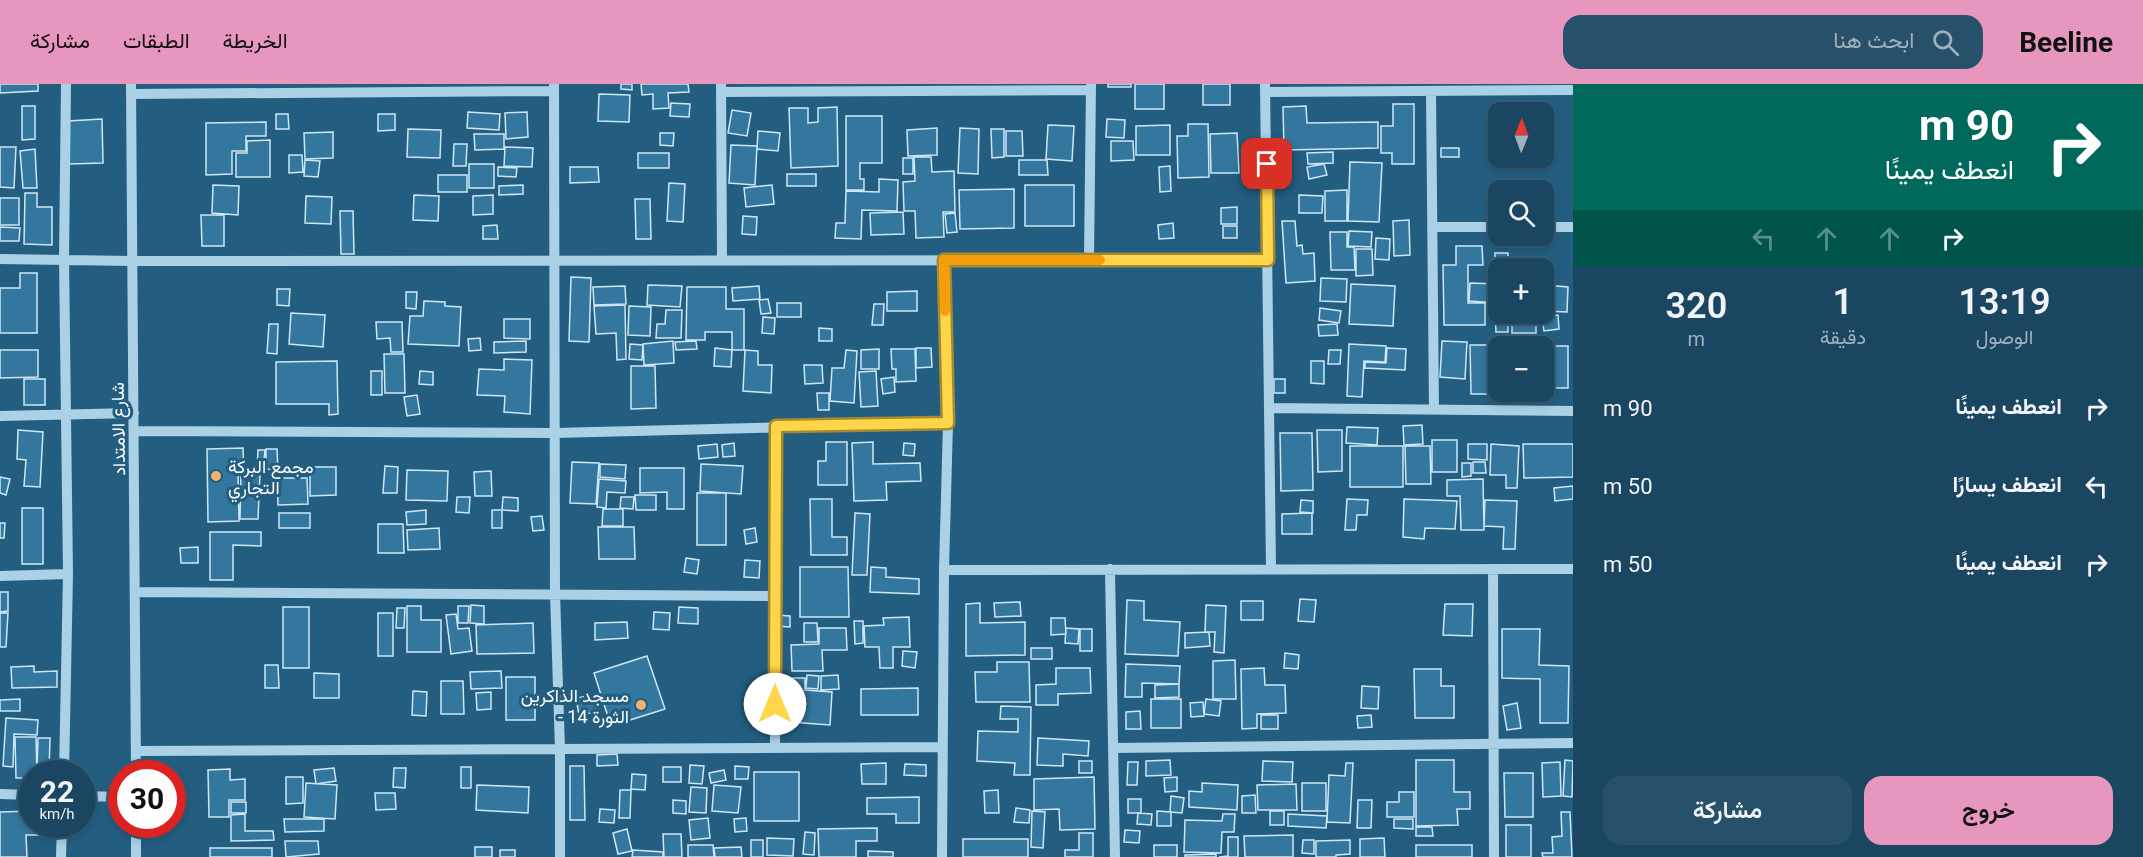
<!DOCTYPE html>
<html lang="ar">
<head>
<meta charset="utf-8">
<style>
	:root { --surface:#1a4661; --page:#27506a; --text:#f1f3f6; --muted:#9fb1bd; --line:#385e76; --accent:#e797bd }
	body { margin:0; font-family:Roboto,Vazirmatn,sans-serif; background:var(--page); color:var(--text); direction:rtl; height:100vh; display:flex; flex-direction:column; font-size:22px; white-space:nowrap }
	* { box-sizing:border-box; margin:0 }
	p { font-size:20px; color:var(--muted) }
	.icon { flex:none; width:33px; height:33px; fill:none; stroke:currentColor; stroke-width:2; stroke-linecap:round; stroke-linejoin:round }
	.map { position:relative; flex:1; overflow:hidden; direction:ltr }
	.drawer { display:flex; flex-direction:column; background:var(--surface); width:570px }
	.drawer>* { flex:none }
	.hud { background:#00695c; color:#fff; overflow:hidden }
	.needle { width:39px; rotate:1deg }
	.buttons { position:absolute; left:1488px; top:18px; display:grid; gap:12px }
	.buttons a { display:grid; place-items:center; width:66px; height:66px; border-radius:12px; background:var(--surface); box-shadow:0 3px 9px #0003,0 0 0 2px var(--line); font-size:30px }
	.speed { position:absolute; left:18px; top:676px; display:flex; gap:12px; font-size:30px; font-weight:700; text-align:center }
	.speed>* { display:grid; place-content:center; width:78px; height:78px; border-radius:50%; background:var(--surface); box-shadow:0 3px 9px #0003,0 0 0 2px var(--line); line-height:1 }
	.speed small { font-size:15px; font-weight:400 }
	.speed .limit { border:9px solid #d22; background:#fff; color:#111 }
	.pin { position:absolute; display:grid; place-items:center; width:51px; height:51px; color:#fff; margin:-26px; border-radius:12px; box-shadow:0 3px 9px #0006 }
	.me { position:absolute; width:66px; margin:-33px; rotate:0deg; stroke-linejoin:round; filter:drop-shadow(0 0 4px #0008) }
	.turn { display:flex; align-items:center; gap:21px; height:126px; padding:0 30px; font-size:27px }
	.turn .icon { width:78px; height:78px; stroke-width:2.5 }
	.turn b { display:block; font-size:42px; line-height:51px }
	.lanes { display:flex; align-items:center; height:57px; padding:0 30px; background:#0003; justify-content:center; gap:30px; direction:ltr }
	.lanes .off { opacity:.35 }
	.eta { display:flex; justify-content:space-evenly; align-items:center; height:102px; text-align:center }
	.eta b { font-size:36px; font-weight:600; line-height:42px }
	.button { display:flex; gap:12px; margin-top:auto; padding:12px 30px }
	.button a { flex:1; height:69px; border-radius:18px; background:var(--accent); color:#111; font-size:24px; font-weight:600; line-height:69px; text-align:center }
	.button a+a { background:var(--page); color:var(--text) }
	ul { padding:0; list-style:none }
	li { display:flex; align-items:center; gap:18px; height:78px; padding:0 30px }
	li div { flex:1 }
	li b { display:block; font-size:22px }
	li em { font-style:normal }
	header { display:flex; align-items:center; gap:36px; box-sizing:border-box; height:84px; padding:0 30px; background:var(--accent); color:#111 }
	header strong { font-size:28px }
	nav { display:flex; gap:33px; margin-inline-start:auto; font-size:21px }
	.search { width:420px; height:54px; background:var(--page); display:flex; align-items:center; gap:15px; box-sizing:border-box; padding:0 21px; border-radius:18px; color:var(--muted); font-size:22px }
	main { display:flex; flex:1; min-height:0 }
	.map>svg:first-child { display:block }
</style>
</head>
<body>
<header>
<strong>Beeline</strong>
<div class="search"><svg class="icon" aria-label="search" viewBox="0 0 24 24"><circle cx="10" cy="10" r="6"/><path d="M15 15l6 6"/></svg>ابحث هنا</div>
<nav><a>الخريطة</a><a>الطبقات</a><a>مشاركة</a></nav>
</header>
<main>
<section class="drawer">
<div class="hud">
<div class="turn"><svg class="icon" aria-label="right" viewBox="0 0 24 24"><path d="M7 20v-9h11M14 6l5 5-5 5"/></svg><div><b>90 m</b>انعطف يمينًا</div></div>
<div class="lanes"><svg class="icon off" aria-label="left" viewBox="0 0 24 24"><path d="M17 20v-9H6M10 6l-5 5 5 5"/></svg><svg class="icon off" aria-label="ahead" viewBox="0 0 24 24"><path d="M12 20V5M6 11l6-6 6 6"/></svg><svg class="icon off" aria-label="ahead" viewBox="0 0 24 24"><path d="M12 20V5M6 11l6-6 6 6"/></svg><svg class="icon" aria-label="right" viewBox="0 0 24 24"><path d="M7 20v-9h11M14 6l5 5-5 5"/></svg></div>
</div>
<div class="eta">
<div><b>13:19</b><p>الوصول</p></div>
<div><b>1</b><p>دقيقة</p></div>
<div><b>320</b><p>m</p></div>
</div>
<ul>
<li><svg class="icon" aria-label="right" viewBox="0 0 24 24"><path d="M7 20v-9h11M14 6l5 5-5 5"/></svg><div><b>انعطف يمينًا</b></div><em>90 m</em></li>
<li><svg class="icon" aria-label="left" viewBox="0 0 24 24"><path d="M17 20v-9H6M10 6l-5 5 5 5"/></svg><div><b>انعطف يسارًا</b></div><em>50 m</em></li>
<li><svg class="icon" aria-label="right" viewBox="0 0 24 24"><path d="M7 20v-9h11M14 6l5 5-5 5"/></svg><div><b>انعطف يمينًا</b></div><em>50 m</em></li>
</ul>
<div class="button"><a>خروج</a><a>مشاركة</a></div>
</section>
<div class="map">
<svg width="1573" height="773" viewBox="0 0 1573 773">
	<rect width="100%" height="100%" fill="#235e81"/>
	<path fill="#34779e" stroke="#cee7f6" stroke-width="1.5" d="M0,0H38V7L0,9Z
		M621,0H632V6L621,5Z
		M641,0H688L689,8L668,9L669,24L653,25V10L642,11Z
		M1108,0H1131V3H1108Z
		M1135,0H1164V25H1135Z
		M1203,0H1230V21H1203Z
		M599,10L630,11L629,38L598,37Z
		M671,19L690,20L689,33L670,32Z
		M1393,20H1414V80H1392V69H1381V42H1393Z
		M22,22H35V55L22,56Z
		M1306,22L1307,39L1378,38V64L1284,66L1283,23Z
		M837,23L838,82L791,84L789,24H808V39L818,38V24Z
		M732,26L751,29L747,52L728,49Z
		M468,28L500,30L499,46L467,44Z
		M527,28L528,53L506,55L505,29Z
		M276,30H288L289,45H276Z
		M378,30H395V46L378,47Z
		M846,32H882V79H860V95H864V106H846Z
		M102,35L103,79L69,80L68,37Z
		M1107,35L1125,36L1124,54L1106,53Z
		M266,38V52H246V67H232V90L206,91V39Z
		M1188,40H1208L1209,93L1178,94L1177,52H1188Z
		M1048,41L1074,42L1072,77L1046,75Z
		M1170,41V71H1136V42Z
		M937,44V71L908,72L907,46Z
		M960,44L979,45L978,90L958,89Z
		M408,45L441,46L440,74L407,73Z
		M991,45H1004V73L992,74Z
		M758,47L780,49L778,67L757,65Z
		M1006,47H1022L1023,72H1006Z
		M333,48V74L305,75L304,49Z
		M660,49H674L673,62L660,61Z
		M1237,49L1239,89H1211L1210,50Z
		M474,50H504V65L475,66Z
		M270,56V93H236V69H247V57Z
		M1111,57H1133L1134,76L1111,77Z
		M454,60H467L466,82H453Z
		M731,61L757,62L755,101L729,99Z
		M0,63H16L14,104L0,103Z
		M505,63L533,64L532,83L504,82Z
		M1441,64H1459V73H1441Z
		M35,65L37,104H23L20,67Z
		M1333,68V79L1308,80L1307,69Z
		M638,69H669V84H638Z
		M289,71H302L303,88L289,89Z
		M914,73H931L932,88L954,87L955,128H943L944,153L916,154L915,127H904L903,98L915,97Z
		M903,74H913V90H903Z
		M305,76L320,77L318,93L304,92Z
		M1019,76H1047L1048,91H1019Z
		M1350,78L1382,79L1379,138L1348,137Z
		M469,80H494V104H469Z
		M1324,80L1327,91L1309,95L1307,83Z
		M1170,82L1171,107L1160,108L1159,83Z
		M498,83L517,84L516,93L498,92Z
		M570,83H598L599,98L570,99Z
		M787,90H816V102H787Z
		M438,91H467V108H438Z
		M879,95L898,96L897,127L862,126L861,155L835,154L836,139H845L846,107L879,108Z
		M669,99L685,100L683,138L667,137Z
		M213,101L239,102L238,131L212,129Z
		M523,101V110L499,111V102Z
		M772,101L774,120L746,123L744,104Z
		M1025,101H1074V142H1025Z
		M1014,105V144L960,145L959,106Z
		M1347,106V137H1325V107Z
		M25,109H37V123H52V161L24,160Z
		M414,111L439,112L438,137L413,136Z
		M493,111V130L473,131V112Z
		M1299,111L1323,112L1322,129H1299Z
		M306,112L332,113L331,140L305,139Z
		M0,114H19V141H0Z
		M635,115H650L651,155H636Z
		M1237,123V140H1221V124Z
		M340,127H353L354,170H341Z
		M903,128L904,150L871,151L870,129Z
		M955,129L957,148L947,149L945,130Z
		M201,131H224V162H202Z
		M743,132L757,133L756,151L742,150Z
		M1409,136L1410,171L1394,172L1393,137Z
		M1282,137H1295L1297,162L1302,161L1303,170L1314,169L1315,197L1286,199Z
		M1173,139L1174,154L1159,155L1158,141Z
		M497,141L498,155H483V142Z
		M1223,142H1237V154H1223Z
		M0,143L20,144L19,157H0Z
		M1349,147L1372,148L1371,163L1348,162Z
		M1330,148H1347V163H1354L1355,186H1331Z
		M1376,154L1390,155L1389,176L1375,175Z
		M1456,162H1482L1483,181H1468V219H1485V241H1444L1443,181H1456Z
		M1356,165H1372L1373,191L1356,192Z
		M1495,169H1508V182L1495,181Z
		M1507,182V184H1498V198L1495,199L1493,184Z
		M20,189H37V249H0V204H20Z
		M571,193L591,194L589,258L569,257Z
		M1321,194L1347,195L1346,218L1320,217Z
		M1470,199L1498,200V219L1469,217Z
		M1351,200L1395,202L1393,242L1349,240Z
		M648,201L682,202L680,223L647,221Z
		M1545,201L1568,203L1567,228L1544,227Z
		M625,202L626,220L594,221L593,203Z
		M759,202L760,215L733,217L732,204Z
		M687,203H726V225H744V266H732V248H705V256H686Z
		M277,205H290L289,222L277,221Z
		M917,207V227H887V208Z
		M406,208H417L416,225L406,224Z
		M768,215L771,229L761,230L759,216Z
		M424,217L445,218V222L461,223L459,262L408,260L410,232H423Z
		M777,219H801V233H777Z
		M874,220H884L883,241H872Z
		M625,221L626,275L617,276L616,249L596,250L594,222Z
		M629,222L651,223L650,252L628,251Z
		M1320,224L1341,227L1339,239L1319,236Z
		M666,226H682L681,254H656L657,240H665Z
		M291,229L325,231L323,263L289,260Z
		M1495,229L1508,230V248H1496Z
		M1558,231L1559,245L1544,247L1542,233Z
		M763,233L775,234L774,250L762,249Z
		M1512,234H1536V249H1512Z
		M504,235H530V255L504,254Z
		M376,238H402L403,268H391L390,254L377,255Z
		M269,240H278L277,270L267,269Z
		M1337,240L1338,251L1319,252L1318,241Z
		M819,244L832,245V257H819Z
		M480,254L481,266L469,267L468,255Z
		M526,257V268L494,269V258Z
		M673,257L674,279L644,281L643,260Z
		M696,257L697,265L676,266L675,258Z
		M1442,257L1467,258L1465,295L1440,293Z
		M1511,259H1538V262H1511Z
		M630,260L643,261L642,276L629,275Z
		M1349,260L1386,262L1385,278L1364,277L1362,313L1347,312Z
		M1470,261H1502L1498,262V308H1502V310H1471Z
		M1541,262H1568V304H1544V262Z
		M715,264L732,266L731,283L714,282Z
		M916,264H931L932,283L916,284Z
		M1387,264L1406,265L1405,286L1365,284V278L1386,279Z
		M879,265V285H861V266Z
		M891,265H915L916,297L896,298V285H892Z
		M0,266H38V293L0,294Z
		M745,266L758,267V281H772L771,309L743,307Z
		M846,266L857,267L854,319L830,317L832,284H844Z
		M1329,266H1341L1340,280H1328Z
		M384,270H404L405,309H385Z
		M504,275L532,276L530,330L504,328L505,312L477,311L479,285L504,286Z
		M337,277L338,330L329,331V320H276V278Z
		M1311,277H1324V300L1311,299Z
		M804,281H822L823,299L805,300Z
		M631,282H655L656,324L631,325Z
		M371,287H382V311H371Z
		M420,287L433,288V301L419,300Z
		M876,287L878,322L861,323L859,288Z
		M894,293L895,308L883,310L881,295Z
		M24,295H45V321H24Z
		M1274,295H1285V309H1274Z
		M1522,308H1537V311H1522Z
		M817,309H829V326H818Z
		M417,311L420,330L407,332L404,313Z
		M1422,341L1423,360L1404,361L1403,342Z
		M1347,343L1378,344L1377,361L1346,359Z
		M18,346L43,348L40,403L24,402L26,376L17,375Z
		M1317,346H1342V387L1318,388Z
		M1280,349H1312L1313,406L1281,407Z
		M1432,356H1457V388H1432Z
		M826,358H847V401H818V377H826Z
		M873,358V380L920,379L921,397L886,398L887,416L854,417L852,359Z
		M734,359L735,372L723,373L722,361Z
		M904,359L915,360L914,372L903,371Z
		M717,360L718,373L699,375L698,362Z
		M1468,360H1487V376L1468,375Z
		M1491,360L1519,362L1517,404H1506V391H1490Z
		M1523,360H1573V393L1524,394Z
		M1350,362H1403V403H1350Z
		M1405,362H1430L1431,400H1406Z
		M243,364L244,387H238L239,437L208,438L207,365Z
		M266,365H277L278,386L266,385Z
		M258,366H265L263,387H257Z
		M572,378L599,379L596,420L570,419Z
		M1473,378H1485L1486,389H1473Z
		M1462,379H1471V392L1462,393Z
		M600,380L626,381L625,395L600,393Z
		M701,380L743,382L741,410L700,407Z
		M385,382L398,383L397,409H383Z
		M310,383H336V411L310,412Z
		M640,384H684V425H667V408L640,409Z
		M407,386L448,387L447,417L406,416Z
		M491,387L492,412H475L474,388Z
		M241,389L260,390L258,435H240Z
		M0,393L10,395L6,411L0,409Z
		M277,394H307L308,420L278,421Z
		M599,395L626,397L625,409L607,408L606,424L597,423Z
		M1483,395L1484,446H1461L1460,412H1447V396Z
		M1573,402V415L1555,417L1554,404Z
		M697,409H726V461H697Z
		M635,411H656V426H636Z
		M457,413H470L469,429L456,428Z
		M503,413L518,414V427L502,426Z
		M621,413H634L633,425L620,424Z
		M810,415H832V453H847V471H811Z
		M1347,415L1368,416L1367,431H1357L1356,446H1345Z
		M1404,415L1457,417L1455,445L1425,444L1424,455L1403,453Z
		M1301,416L1313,417V429L1300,428Z
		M1485,416L1517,417L1515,465H1503L1504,443L1484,442Z
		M22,424H43V480H22Z
		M603,425H623V442H602Z
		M426,426V440L407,441L406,428Z
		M492,426H502V444H492Z
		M279,429H310V444H279Z
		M855,429L870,430L867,491H852Z
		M1312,429V450H1282V430Z
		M542,432L544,446L533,447L531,433Z
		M0,439H5L4,454H0Z
		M378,440H403L404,469H378Z
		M598,443H634L635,475H599Z
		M439,444L440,465L408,466L407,446Z
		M755,444L757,458L746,460L744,446Z
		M210,448H261V462L233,461V496H210Z
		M198,463V479H181L180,464Z
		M686,474L699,476L697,490L684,488Z
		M745,476L760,477L759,494L744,493Z
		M800,483H848L849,533H800Z
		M871,483L886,484V493L919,495V510L870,508Z
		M0,508H8V527L0,528Z
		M1300,515L1316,516L1314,538L1298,537Z
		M1127,516L1144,517V536L1180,538L1178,572L1125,570Z
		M1241,517H1263V536H1241Z
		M1020,518L1021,532L995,533L994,519Z
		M980,519V539L1025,538V571L966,572V520Z
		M1445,520H1473L1472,552L1443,551Z
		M471,521L484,522V540L470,539Z
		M1206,521L1226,522L1224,569L1214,568L1215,548H1205Z
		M407,522H421V536H441V568H407Z
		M458,522H469L468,539H458Z
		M283,523H309V584H283Z
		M679,523L698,524V540L678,539Z
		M397,524H405L404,544H396Z
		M654,528L670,529L669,546L653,545Z
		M0,529H8L6,563H0Z
		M378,529H393V572H378Z
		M456,530L458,545L469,544L472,567L451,570L446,531Z
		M775,531L790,532V543L774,542Z
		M909,533L910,563H893V584H880L879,563H865L864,542L884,541L883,534Z
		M1051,534H1065L1066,550L1051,551Z
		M854,537H863V559L855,560Z
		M627,538L628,554L595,556V539Z
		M533,539L534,569L477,570L476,541Z
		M804,539H817L818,558H804Z
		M819,544H846L847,566H822L823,587H792L791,561L819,560Z
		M1066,544L1079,545L1078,560L1065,559Z
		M1080,545H1092V567H1080Z
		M1502,545H1540L1539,581L1569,582L1568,639H1540V595L1502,594Z
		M1209,548L1210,562L1185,564V549Z
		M1031,564H1052V575H1031Z
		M903,567L917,568L915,584L902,582Z
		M1285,569L1299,571L1298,585L1284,584Z
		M647,572L665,625L611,642L594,589Z
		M1235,576L1236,615H1213V577Z
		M997,578H1029L1030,618H976L975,588H997Z
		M1126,580L1180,582L1179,600L1142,599V613H1125Z
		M265,581H278L279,604H265Z
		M34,582V588L57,587V603L12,604L11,583Z
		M1056,584H1090L1091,609L1058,610V621H1036V601L1056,600Z
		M1264,584L1265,601H1285L1286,629L1257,630V644L1242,645L1241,585Z
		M1414,585H1441V602H1454V634H1415Z
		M501,587L502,604L471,605L470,588Z
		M314,589L339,590V614H314Z
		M807,591L819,592L818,605L806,604Z
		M838,591L839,605L821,606V592Z
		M506,593H535V636H506Z
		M793,594H805V606L832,608L830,641L790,638Z
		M441,597H463L464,630H441Z
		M1179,600V613L1155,614V601Z
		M1362,602L1379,603L1378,625L1361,624Z
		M918,604V631H861V605Z
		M413,607L427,608L426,632L412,631Z
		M491,608V625L477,626L476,609Z
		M594,611L597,628L579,631L576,614Z
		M20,615V627H0V616Z
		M1151,615H1181V644H1151Z
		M1206,615L1221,617L1219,632L1204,630Z
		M1203,618L1204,632L1191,633L1190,619Z
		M1517,619L1521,644L1507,646L1503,622Z
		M1001,622L1031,623L1030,691H1014L1015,679L977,677L978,647L1018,648V635H1000Z
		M1140,627L1141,645H1126V628Z
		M1261,631H1278V645H1261Z
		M1371,631L1372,643L1358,644L1357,632Z
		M6,634L38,636L37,651L14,650L13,683L3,682Z
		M15,653H36L37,690H32V694H16Z
		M38,654H50L49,688L37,687Z
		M1038,654L1089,657L1088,672L1063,670V682L1037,681Z
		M617,670L618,681L597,682V671Z
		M1170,676L1171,691L1146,692V677Z
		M1416,676H1454V708H1470V725H1457L1458,741L1416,742Z
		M1565,676L1573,677L1572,713L1563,712Z
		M1079,677H1092V689H1079Z
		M1263,677L1293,678L1292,698L1262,697Z
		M1128,678H1138L1137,701H1127Z
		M1560,678L1561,712L1543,713L1542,679Z
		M886,679V700H862L861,680Z
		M1346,679H1353L1350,739L1327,738L1329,691L1345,692Z
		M905,680L926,681V692L904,691Z
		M690,681L704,682L702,700L689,699Z
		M570,682H584L585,736H570Z
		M735,682L749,683L748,695H735Z
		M461,683H471V704H461Z
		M663,683H681V698H663Z
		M334,684L336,697L316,700L314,686Z
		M394,684H406L405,704L393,703Z
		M230,685V696L245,695V716H229V733H209L208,686Z
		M724,686L726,696L711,699L709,689Z
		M754,688H799V737H754Z
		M1504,689H1533V733H1505Z
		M632,690L646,691L645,706L631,705Z
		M286,693H303V719L286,720Z
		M1094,693L1095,745L1060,746L1059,725L1034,726V695Z
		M1177,693V707L1165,708L1164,694Z
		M306,699L337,701L335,735L304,733Z
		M1202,699L1238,701L1237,726L1189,723V707L1202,708Z
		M1302,699H1326V727H1302Z
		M1296,700L1297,726H1258L1257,701Z
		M477,701L529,703L528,729L476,726Z
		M714,701L741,703L738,729L712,727Z
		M691,703L707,704L706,729L689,728Z
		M620,706H631L630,734H619Z
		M998,706L999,729H985L984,707Z
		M1399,708H1414V733H1387V718H1399Z
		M375,709H395L396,725L376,726Z
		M1255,711L1256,729H1242V712Z
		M1171,712L1184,714L1182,729L1170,728Z
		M919,713V739H896V730H867V714Z
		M1128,715H1141V729H1128Z
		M673,716L686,717V730L673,729Z
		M1358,716H1372L1371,744H1357Z
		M231,718H246V729H231Z
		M1016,724L1030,726L1029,739L1014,738Z
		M600,725L615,726L614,739L599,738Z
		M32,727V741H39V751H26L27,773H0V728Z
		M1032,727L1045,728L1043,764L1031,763Z
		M1157,727L1171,728V742H1157Z
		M1270,727H1284V741H1270Z
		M1561,728H1570L1572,773H1543L1542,769H1553L1552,753L1562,752Z
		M1138,729L1152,730L1151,741L1137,740Z
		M245,730V747H273L274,756L231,757V731Z
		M1223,730H1235L1234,748H1222L1221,769L1184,768L1185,736L1222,737Z
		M1288,730L1327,732L1326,744L1288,742Z
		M708,734L710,754L691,756L689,736Z
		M746,734L747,747L735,748L734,735Z
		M284,735H324V747L285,748Z
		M1394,735H1413V745L1394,744Z
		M1506,741H1531V773H1506Z
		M1416,743H1432L1433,752H1416Z
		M877,744V757H856V773H819L818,745Z
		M627,745L632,767L618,770L613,749Z
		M1125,746L1140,747L1139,759L1124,758Z
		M805,748L815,749L814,771L803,770Z
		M1079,749H1093V773H1065V766H1079Z
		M663,750H681L682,773H664Z
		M1293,751V773H1245L1244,752Z
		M1228,753H1238V773H1219L1228,772Z
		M767,754L794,755L793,772L767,771Z
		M1384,754L1385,773H1360V755Z
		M963,755H1028V773H963Z
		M751,756H763V773H751Z
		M1303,756H1314V770L1302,769Z
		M1350,756V770L1336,771V773H1316V757Z
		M285,757H318L319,770L286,773Z
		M688,761H713L714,773H688Z
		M1154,761H1177V773H1154Z
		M1416,761H1472V773H1416Z
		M475,763H492V773H475Z
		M741,763L742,773H715L714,764Z
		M210,764H272V773H210Z
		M500,766H515V773H500Z
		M633,766L663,768V773H632Z
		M868,767L893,768V773H868Z
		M1216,770V773H1185V771Z"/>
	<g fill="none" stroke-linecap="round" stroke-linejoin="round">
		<path stroke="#abd1e7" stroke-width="10" d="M131,0L136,690
			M554,0L555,509L560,666V773
			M721,0L722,176
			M1265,0L1271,485
			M1431,7L1434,326
			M721,8L1091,6
			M1265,8L1573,6
			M131,10L554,7
			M1432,143H1498
			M1544,143H1573
			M0,175L132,177L1268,176
			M1089,175L1091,0
			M1269,324L1573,327
			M0,332L134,329
			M134,347L555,349L948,339
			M1110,485L1115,773
			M1493,485L1494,773
			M944,486L1573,485
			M0,492L68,490
			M135,508L775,512
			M775,663L776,342
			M1113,664L1573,659
			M136,667L942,663
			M64,690L68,490L64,175L66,0
			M0,710L32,711
			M82,712L122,713
			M136,741V773
			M61,773L62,741
			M942,773L944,486L948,339L944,176"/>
	</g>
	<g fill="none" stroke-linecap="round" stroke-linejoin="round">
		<g stroke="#a68a30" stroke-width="15">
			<path id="route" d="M775,620L776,342L948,339L944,176H1268L1267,80"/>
		</g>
		<use href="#route" stroke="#ffd54a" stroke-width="10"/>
		<path stroke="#f59e0b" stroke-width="10" d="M945,227L944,176H1100"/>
	</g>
	<g fill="#f2b36e" stroke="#235e81" stroke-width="2">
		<circle cx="216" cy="392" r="6"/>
		<circle cx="641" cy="621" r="6"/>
	</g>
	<g text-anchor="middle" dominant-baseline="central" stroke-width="6" stroke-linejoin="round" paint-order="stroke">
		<g font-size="18" fill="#fff" stroke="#235e81">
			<text transform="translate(118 345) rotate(-91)">شارع الامتداد</text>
		</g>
		<g font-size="18" fill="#fff" stroke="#235e81" text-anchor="start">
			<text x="228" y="382">مجمع البركة<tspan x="228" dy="21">التجاري</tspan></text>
			<text x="629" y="611" text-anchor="end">مسجد الذاكرين<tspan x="629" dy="21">- الثورة 14</tspan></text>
		</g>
	</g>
</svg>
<div class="buttons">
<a><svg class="needle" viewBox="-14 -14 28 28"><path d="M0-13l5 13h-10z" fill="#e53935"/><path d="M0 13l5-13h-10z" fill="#9fb1bd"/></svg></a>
<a><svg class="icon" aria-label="search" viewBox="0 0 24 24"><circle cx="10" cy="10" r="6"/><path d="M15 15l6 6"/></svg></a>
<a>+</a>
<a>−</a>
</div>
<div class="speed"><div>22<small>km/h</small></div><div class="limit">30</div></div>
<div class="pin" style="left:1267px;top:80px;background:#d93025"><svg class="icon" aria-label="arrive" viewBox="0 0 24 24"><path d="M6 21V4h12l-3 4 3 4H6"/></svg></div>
<svg class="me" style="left:775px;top:620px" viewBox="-20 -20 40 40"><circle r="19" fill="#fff"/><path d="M0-13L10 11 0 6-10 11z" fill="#ffd54a"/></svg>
</div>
</main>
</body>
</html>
